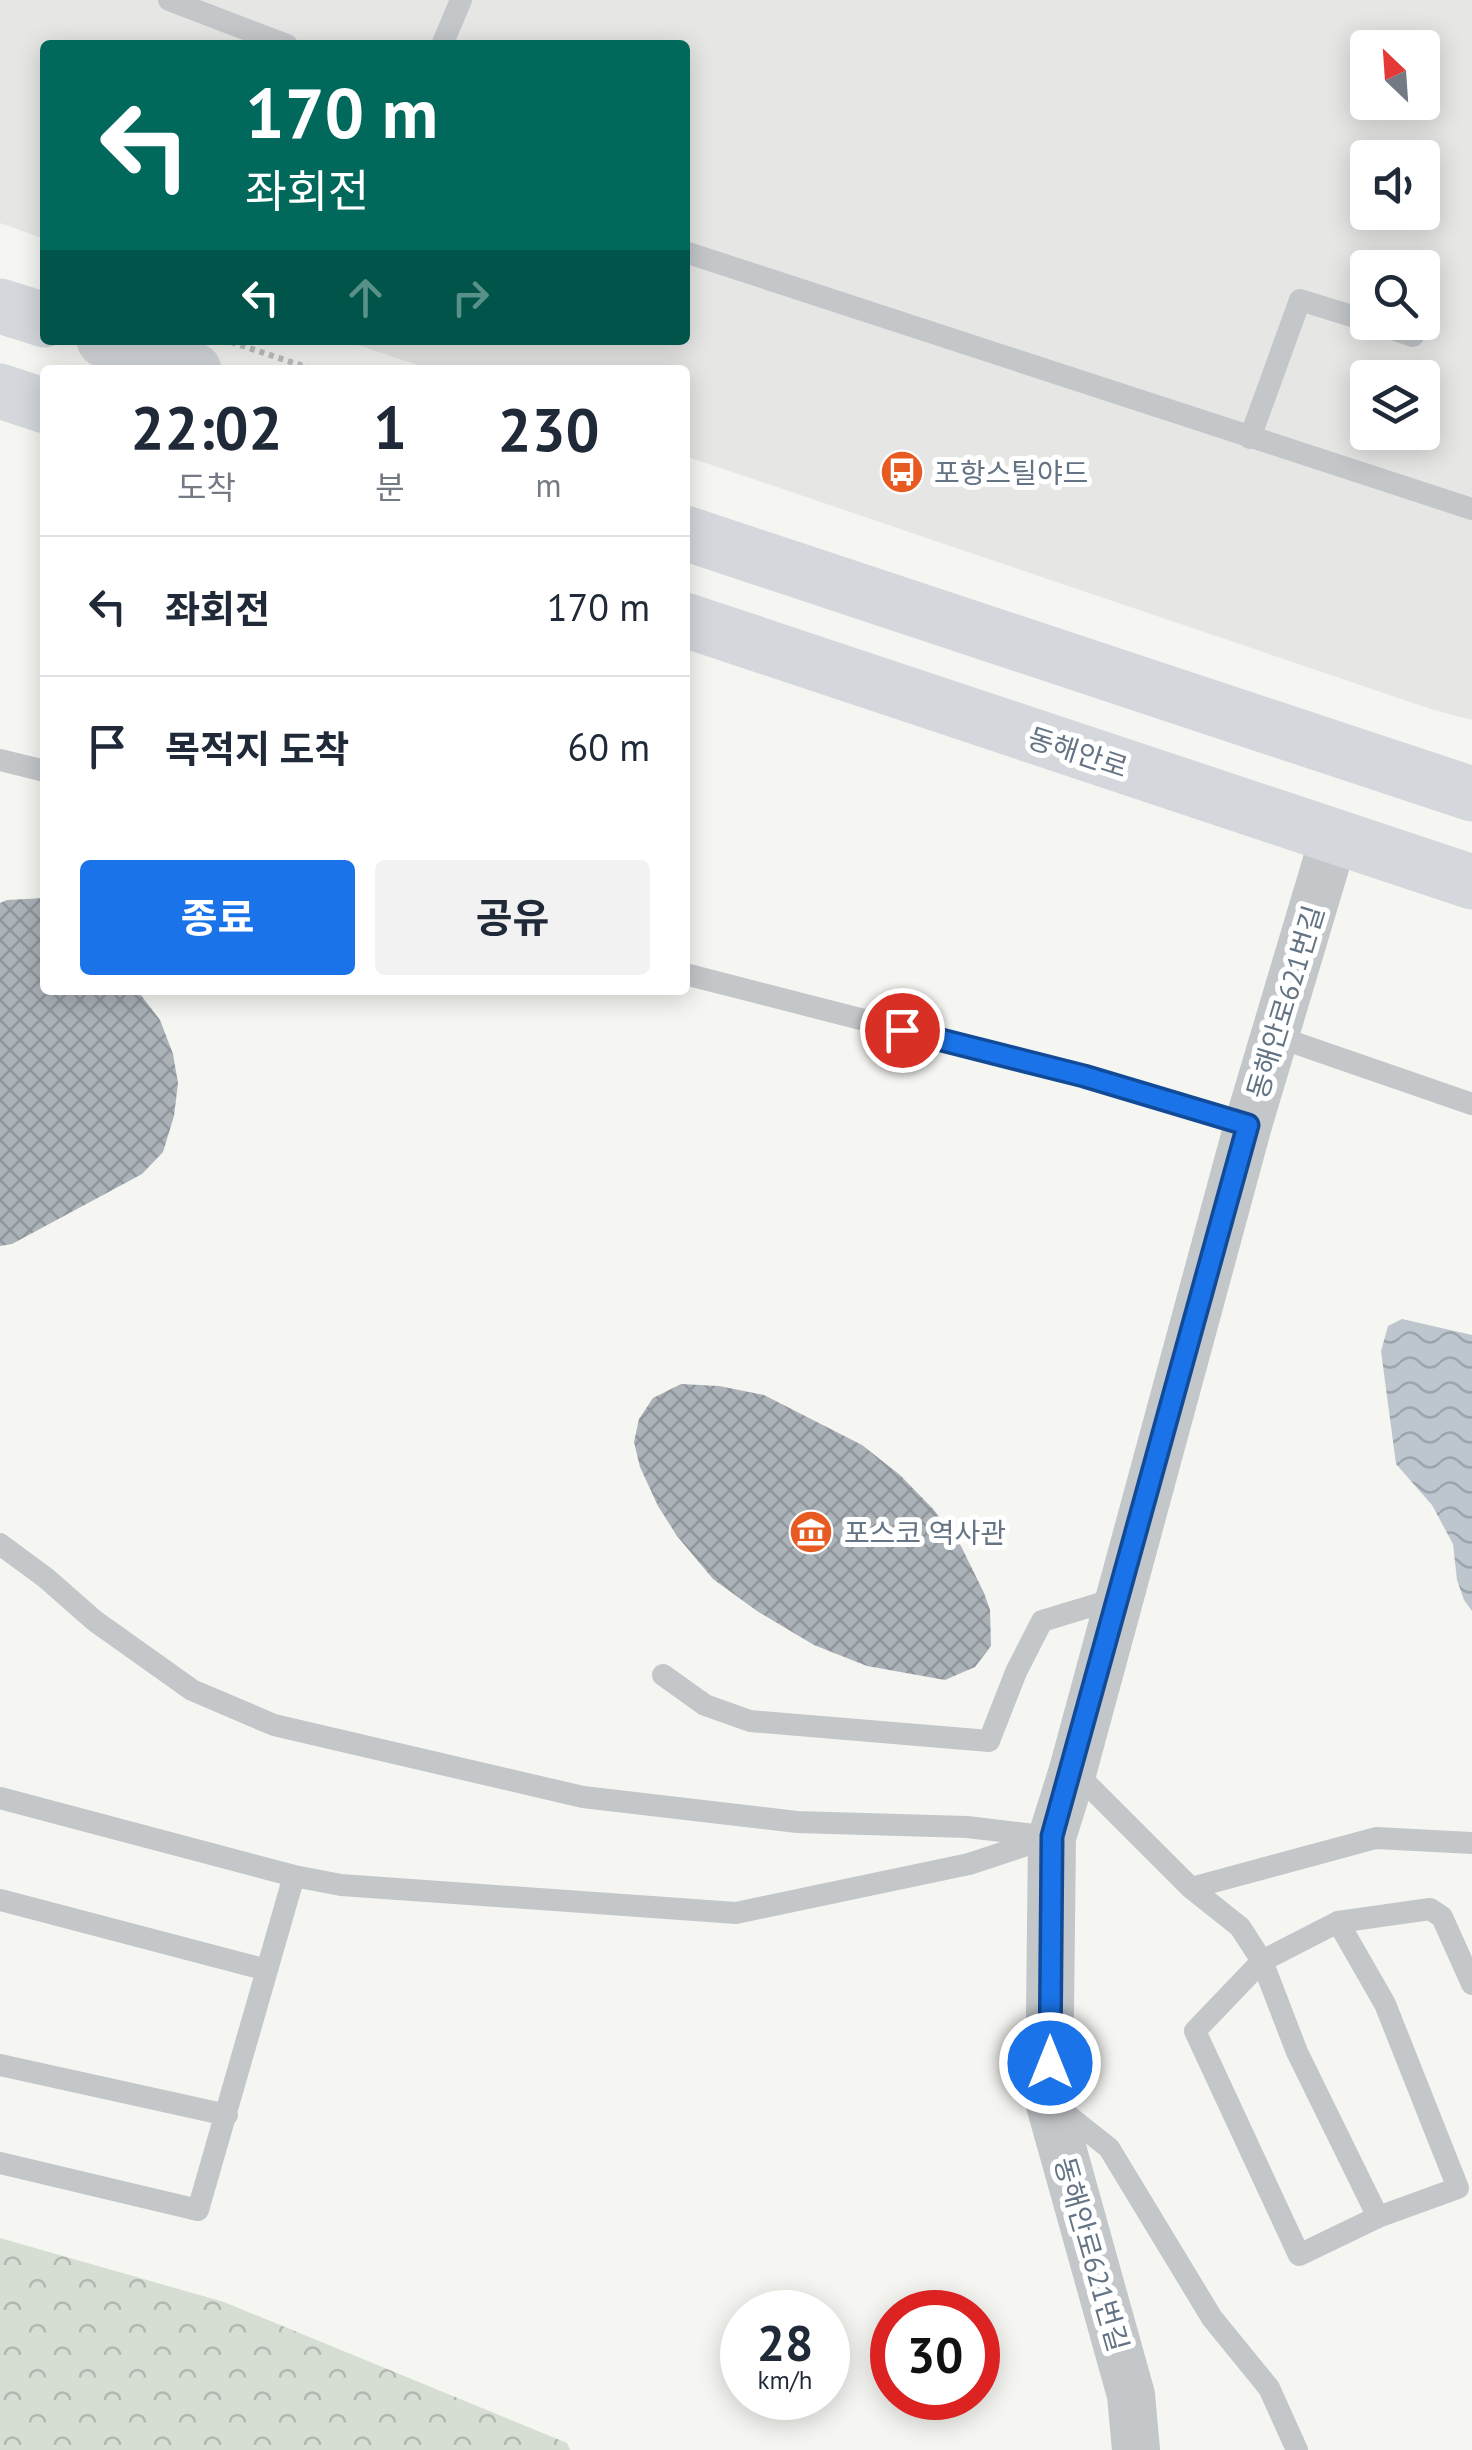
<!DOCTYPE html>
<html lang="ko">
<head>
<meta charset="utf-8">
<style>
	:root { --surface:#fff; --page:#f2f2f3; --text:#1f2937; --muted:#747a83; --line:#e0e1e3; --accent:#1a73e8 }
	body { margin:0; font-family:"PT Sans","Noto Sans KR",sans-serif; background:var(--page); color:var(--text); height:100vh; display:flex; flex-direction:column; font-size:38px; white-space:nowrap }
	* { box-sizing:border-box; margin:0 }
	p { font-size:32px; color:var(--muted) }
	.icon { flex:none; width:55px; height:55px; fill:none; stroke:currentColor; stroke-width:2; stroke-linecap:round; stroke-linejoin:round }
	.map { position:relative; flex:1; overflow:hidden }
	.details { position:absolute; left:40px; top:365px; width:650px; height:630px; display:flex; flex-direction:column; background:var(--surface); border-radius:10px; box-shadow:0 5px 25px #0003 }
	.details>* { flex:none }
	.guide { position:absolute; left:40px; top:40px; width:650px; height:305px; border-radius:10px; box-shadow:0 5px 25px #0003; background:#00695c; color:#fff; overflow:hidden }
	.needle { width:65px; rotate:335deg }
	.buttons { position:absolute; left:1350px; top:30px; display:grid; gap:20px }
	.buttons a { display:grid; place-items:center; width:90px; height:90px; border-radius:10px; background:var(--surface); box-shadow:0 5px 25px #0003; font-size:50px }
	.speed { position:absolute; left:720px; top:2290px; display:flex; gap:20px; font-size:50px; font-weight:700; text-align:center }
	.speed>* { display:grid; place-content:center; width:130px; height:130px; border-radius:50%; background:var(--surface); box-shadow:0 5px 25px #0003; line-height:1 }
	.speed small { font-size:25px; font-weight:400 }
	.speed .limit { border:15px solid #d22; background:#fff; color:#111 }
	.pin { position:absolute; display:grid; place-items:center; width:85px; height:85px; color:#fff; margin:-42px; border:5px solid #fff; border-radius:50%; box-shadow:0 2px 10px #0007 }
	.me { position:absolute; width:110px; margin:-55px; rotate:0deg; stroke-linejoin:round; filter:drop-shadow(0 0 8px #0008) }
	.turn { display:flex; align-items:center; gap:35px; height:210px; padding:0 40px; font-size:45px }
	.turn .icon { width:130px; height:130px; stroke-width:2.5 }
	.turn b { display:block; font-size:70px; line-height:85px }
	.lanes { display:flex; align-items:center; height:95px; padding:0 40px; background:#0003; justify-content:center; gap:50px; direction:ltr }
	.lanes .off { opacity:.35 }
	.eta { display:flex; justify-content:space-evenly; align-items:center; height:170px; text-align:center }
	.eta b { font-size:60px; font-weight:700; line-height:70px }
	.primary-button { display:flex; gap:20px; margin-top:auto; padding:20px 40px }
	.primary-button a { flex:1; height:115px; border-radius:10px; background:var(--accent); color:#fff; font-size:40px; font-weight:700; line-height:115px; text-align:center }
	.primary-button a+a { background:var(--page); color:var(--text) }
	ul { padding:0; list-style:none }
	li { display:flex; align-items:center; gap:30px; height:140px; padding:0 40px; border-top:2px solid var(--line) }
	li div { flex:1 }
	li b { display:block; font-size:38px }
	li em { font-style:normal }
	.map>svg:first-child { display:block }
</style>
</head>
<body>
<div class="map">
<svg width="1472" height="2450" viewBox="0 0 1472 2450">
	<defs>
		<pattern id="forest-crowns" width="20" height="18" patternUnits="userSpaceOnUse" patternTransform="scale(2.5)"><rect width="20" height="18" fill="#d6ddd3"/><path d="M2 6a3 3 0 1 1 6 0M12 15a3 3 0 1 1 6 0" fill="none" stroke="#b1b8b1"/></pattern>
		<pattern id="water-waves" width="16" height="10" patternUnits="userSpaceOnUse" patternTransform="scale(2.5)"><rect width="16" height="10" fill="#bcc6cc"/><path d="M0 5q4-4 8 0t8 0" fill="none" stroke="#9ca5ab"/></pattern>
		<pattern id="building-cross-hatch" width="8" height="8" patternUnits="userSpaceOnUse" patternTransform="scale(2.5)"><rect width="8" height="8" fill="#abb2b8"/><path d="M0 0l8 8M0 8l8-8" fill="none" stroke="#8f959b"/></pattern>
	</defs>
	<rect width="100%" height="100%" fill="#f5f6f2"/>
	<path fill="#e6e7e5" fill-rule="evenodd" d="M0,0H1472V720L1434,710L685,456V370H432L343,340H685V45H45V239L0,223ZM1368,48H1422V102H1368ZM1368,158H1422V212H1368ZM1368,268H1422V322H1368ZM1368,378H1422V432H1368Z"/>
	<path fill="url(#forest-crowns)" d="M0,2238L224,2302L567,2443L570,2450H0Z"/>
	<path fill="url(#water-waves)" d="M1402,1319L1472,1335V1611L1464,1600L1457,1580L1453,1544L1432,1505L1396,1464L1381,1351L1388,1326Z"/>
	<path fill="url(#building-cross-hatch)" d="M45,898V990H137L160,1020L173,1054L178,1083L174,1116L163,1152L142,1174L12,1244L0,1246V903L7,900Z
		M681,1384L719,1386L764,1395L862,1445L900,1475L934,1510L961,1546L984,1593L990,1610L991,1646L975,1667L945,1680L867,1666L814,1645L757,1611L713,1579L677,1536L658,1506L640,1467L634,1442L639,1419L653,1398Z"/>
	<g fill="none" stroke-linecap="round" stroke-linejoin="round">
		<path stroke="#bdbfc1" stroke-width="6" stroke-dasharray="5 5" stroke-linecap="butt" d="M231,342L315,370"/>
		<path stroke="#c3c7ca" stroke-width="22" d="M169,0L287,45
			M442,45L461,0
			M685,252L1472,509
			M1372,322L1413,336
			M1250,438L1300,300L1368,321
			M0,760L45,771
			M685,974L1083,1076L1248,1125
			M1275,1036L1472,1104
			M0,1544L46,1578L95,1621L192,1690L274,1725L583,1797L797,1822L967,1827L1052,1837
			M663,1675L705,1705L750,1721L989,1741L1016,1672L1042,1621L1118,1598
			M1073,1770L1191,1888L1240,1927L1262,1961L1297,2052L1378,2217L1458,2188L1385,2004L1338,1922L1262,1961L1195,2031L1299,2255L1378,2217
			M0,1798L294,1876L341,1885L736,1913L969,1864L1045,1839
			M1191,1888L1376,1838L1472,1843
			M0,1900L267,1970
			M1338,1922L1430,1909L1442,1917L1472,1984
			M0,2065L227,2115
			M1056,2106L1109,2148L1212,2318L1269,2388L1297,2450
			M0,2163L198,2210L294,1876"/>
		<path stroke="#c3c7ca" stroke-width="48" d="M1136,2450L1131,2395L1049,2101L1052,1837L1073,1770L1248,1125L1334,837"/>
		<path stroke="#d4d8dc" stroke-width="55" d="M0,306L45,320
			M104,340L194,370
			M0,391L45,406
			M685,533L1472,794
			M685,620L1472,882"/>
	</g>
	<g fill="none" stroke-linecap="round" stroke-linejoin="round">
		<g stroke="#114b97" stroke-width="25">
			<path id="route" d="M902,1030L1084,1076L1248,1125L1052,1836L1050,2063"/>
		</g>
		<use href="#route" stroke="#1a73e8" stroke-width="18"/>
	</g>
	<defs>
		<g id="bus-disc" transform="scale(2.25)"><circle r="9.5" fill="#e75a21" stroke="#fff"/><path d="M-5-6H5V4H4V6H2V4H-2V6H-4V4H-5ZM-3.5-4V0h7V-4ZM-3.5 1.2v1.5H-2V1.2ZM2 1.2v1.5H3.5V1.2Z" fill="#fff"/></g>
		<g id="museum-disc" transform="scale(2.25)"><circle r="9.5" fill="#e75a21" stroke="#fff"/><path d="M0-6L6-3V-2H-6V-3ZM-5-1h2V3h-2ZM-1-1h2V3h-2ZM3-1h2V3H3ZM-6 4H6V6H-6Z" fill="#fff"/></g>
	</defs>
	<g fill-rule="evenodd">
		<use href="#bus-disc" x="902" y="472"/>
		<use href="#museum-disc" x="811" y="1532"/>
	</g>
	<g text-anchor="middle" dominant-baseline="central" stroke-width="10" stroke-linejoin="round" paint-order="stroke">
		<g font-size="28" fill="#647484" stroke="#fff" text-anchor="start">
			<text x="934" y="472">포항스틸야드</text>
			<text x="844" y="1532">포스코 역사관</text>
		</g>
		<g font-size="28" fill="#647484" stroke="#fff">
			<text transform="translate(1078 752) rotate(18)">동해안로</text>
			<text transform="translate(1285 1002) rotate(-73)">동해안로621번길</text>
			<text transform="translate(1092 2254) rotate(74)">동해안로621번길</text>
		</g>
	</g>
</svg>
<div class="buttons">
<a><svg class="needle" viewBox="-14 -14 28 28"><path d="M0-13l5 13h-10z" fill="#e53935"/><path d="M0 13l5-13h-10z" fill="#747a83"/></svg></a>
<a><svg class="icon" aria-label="sound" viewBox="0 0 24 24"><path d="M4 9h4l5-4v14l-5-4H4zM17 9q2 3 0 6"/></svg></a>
<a><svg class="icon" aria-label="search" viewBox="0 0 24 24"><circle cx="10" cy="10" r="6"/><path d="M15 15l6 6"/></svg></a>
<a><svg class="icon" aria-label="layers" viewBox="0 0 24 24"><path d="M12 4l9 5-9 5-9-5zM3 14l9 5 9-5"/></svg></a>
</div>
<div class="speed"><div>28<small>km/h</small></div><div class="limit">30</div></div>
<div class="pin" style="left:902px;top:1030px;background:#d93025"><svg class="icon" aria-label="arrive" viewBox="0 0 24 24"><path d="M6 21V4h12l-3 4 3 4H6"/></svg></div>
<svg class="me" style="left:1050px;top:2063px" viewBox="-20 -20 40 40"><circle r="17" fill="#1a73e8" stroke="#fff" stroke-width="3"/><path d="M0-11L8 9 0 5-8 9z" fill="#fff"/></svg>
<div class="guide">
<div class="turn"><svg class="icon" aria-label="left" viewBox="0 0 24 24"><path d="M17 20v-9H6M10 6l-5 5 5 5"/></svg><div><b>170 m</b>좌회전</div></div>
<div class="lanes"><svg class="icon" aria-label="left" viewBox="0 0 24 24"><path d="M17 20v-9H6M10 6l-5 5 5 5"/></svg><svg class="icon off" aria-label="ahead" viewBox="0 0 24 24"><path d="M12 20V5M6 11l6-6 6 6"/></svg><svg class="icon off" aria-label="right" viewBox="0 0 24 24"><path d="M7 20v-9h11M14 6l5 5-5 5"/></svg></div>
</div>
<section class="details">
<div class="eta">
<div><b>22:02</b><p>도착</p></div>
<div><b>1</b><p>분</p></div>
<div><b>230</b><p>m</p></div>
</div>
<ul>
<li><svg class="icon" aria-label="left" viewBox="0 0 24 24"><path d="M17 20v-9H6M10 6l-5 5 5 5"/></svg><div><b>좌회전</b></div><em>170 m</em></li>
<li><svg class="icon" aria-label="arrive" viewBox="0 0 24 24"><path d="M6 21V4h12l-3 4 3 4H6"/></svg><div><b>목적지 도착</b></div><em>60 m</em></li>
</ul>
<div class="primary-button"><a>종료</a><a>공유</a></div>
</section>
</div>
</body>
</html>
